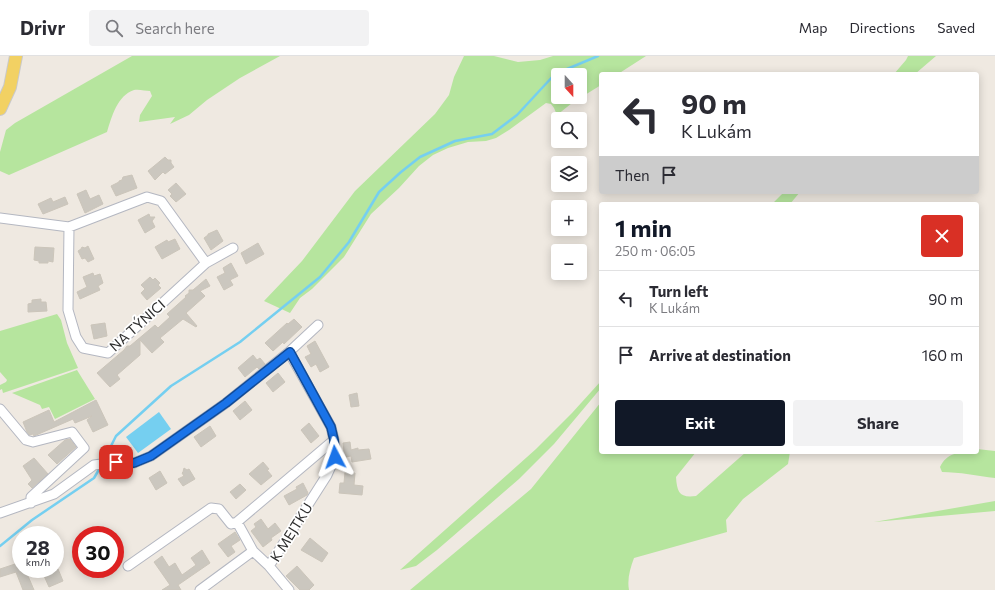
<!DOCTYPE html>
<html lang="en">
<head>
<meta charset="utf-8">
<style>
	:root { --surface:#fff; --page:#f2f2f3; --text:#2b2b33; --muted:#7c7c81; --line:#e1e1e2; --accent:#111827 }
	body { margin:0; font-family:Commissioner,sans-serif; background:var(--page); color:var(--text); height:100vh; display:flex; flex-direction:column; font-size:15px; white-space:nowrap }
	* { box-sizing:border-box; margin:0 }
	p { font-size:13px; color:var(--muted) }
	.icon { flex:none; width:22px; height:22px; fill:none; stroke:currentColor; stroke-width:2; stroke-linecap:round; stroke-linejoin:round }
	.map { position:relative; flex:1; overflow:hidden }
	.drawer { position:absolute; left:599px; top:146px; width:380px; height:252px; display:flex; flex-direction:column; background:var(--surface); border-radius:4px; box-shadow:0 2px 10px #0003 }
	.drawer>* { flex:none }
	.guide { position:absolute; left:599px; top:16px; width:380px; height:122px; border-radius:4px; box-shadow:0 2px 10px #0003; background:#fff; color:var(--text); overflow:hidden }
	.needle { width:26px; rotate:159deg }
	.controls { position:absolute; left:551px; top:12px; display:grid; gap:8px }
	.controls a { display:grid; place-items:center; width:36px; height:36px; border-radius:4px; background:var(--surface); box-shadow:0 2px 10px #0003; font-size:20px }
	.speed { position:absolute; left:12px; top:470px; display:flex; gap:8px; font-size:20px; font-weight:700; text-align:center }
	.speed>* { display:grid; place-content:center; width:52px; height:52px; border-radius:50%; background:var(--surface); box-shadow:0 2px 10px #0003; line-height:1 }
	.speed small { font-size:10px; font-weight:400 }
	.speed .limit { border:6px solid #d22; background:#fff; color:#111 }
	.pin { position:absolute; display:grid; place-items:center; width:34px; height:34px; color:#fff; margin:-17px; border-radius:8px; box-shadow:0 2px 6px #0006 }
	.me { position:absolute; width:44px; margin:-22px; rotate:356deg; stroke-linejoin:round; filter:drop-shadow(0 0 3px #0008) }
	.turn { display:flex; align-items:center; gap:14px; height:84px; padding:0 16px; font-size:18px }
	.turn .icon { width:52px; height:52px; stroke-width:2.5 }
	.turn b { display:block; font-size:28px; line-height:34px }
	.then { display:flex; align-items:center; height:38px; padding:0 16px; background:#0003; gap:8px; font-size:15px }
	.round { display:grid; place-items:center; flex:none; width:42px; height:42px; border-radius:4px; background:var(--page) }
	.summary { display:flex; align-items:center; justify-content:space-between; height:68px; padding:0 16px }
	h1 { font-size:24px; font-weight:700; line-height:30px; color:var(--accent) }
	.cta { display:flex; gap:8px; margin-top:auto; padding:8px 16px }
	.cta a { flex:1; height:46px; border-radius:4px; background:var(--accent); color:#fff; font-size:16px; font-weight:700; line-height:46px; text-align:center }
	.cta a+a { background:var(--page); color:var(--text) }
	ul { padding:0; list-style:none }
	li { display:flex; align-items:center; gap:12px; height:56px; padding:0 16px; border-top:1px solid var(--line) }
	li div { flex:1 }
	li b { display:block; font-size:15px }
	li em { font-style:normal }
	header { display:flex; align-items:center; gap:24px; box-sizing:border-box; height:56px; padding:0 20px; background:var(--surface); border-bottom:1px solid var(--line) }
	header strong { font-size:19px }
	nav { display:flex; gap:22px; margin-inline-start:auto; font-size:14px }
	.search { width:280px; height:36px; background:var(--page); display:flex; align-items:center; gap:10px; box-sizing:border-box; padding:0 14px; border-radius:4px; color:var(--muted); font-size:15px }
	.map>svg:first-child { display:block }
</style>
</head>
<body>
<header>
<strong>Drivr</strong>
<div class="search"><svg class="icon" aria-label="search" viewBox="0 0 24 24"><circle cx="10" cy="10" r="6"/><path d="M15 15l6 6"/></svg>Search here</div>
<nav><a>Map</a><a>Directions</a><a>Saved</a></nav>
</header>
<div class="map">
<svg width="995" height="534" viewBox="0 0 995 534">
	<rect width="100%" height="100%" fill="#efe9e1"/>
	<path fill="#b6e59e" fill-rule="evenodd" d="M132,0H280L240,22L207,44L189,59L170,68L175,61L139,66L140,59L152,40L150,35C146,35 139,33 134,34C117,40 112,60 107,76L9,119L0,115V96L6,74L15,67Z
		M464,0H494L518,6L540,4L553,0H646L618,18H601V29L572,47L557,59L554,52L551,48L546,47L509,74L496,82L486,85L468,86L448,92L433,99L419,110L399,132L371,158L344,201L312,233L300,242L290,257L264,245L302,205L355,135L435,58L449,39L454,21ZM558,19H580V41H558Z
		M908,0H936L915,18H894L906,4Z
		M784,136H800L790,148H772Z
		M57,258L61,264L67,287L78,312L3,337L2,333L0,334V329L6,326L7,324L0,316V275Z
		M77,314L95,343L55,363L49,351L42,353L40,349L12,337Z
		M601,325V332L554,388L519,423L437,494L416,510L400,514L536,393L572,357Z
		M601,346V396H696L676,421C677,437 680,442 696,440L746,396H790L788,408L743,443L726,464L727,476L634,502C630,513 627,523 629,534H410L531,433Z
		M977,393L995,395V422C978,420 959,416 942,416L940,411C948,395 961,396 977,396Z
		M995,445V455L874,466Z"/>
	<path fill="#75cff0" d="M159,356L171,373L138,397L126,381Z"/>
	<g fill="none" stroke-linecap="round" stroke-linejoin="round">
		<path stroke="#75cff0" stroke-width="2.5" d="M103,406L116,380L171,330L240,286L320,221L349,186L379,136L401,116L420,101L455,85L492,78L517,59L555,18L598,0
			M0,490L32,464L94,422L101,410"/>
	</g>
	<path fill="#cbc7bf" stroke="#cbc5ba" d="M165,101L168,104H171V107L174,111L165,118L163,116L155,124L148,115Z
		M132,119L137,132L116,140L111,130L119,126V125L122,124L123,121Z
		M176,127L186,138L176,146L170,140L172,138L168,134Z
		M86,134L90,143L99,139L103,148L85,157L77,138Z
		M65,141L68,148L43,158L38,148L51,142L53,146Z
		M149,158L150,161H155L152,165L155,171L145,177L138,164Z
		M217,174L223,185L211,194L204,182L208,179V178Z
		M175,183L180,193L162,203L155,191L167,184L168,186Z
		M258,187L264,198L246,208L241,197Z
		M88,190L94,203L88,206L85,202L82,203L78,195L81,193L82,191L85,192Z
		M35,191L54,192L53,206L48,205V207H39V205L34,204Z
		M231,207L238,220L230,224L233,229L224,234L217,221L225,217L223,212Z
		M93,217L94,220L100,218L103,227L98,230L100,234L80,243L77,236L87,231L83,221Z
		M150,221L153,224L155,222L160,227L158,229L161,232L147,244L141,237L145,233L141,229Z
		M206,223L210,230L200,235L205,240L186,257L197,270L196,271L183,263L160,282L164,286L152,297L140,284V299L117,319L120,323L110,331L97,317L124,294L127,290H130L155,269L158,272L170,261L167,258L186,241L185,240L189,237V234H193Z
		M41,243V246H46L47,255L28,256V248L32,247V244Z
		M294,263L302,271L284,288L283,286L273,295L265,287L287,267L288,268Z
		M105,267L107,280L94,283L91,269Z
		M315,285L329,311L320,316L316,308L311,311L305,301L311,298L307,290Z
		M253,299L257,304L260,302L265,308L259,313L257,311L245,321L238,312Z
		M278,317L285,326L273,336L266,327Z
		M357,337L359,350L351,351L349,339Z
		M96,344L108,369L93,376L87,364L92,360L75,367L73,363L34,380L33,378L29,379L27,376L23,366L49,354L54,366Z
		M245,345L252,354L240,364L233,355Z
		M309,367L319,380L311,387L301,374Z
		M210,370L216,380L201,391L194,381Z
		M70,383L76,391L57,408L48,399L65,384Z
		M350,386L351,394L358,392V394L369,393L371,403L352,406L351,400L341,402V395H344L343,387Z
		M34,402L48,418L32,432L28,428L32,424L23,410Z
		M263,406L269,413L267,414L272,420L261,429L249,418Z
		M184,412L187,414L189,413L195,423L183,430L178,423L184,420L182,417L183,416Z
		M160,415L167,427L156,434L149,422Z
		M345,416L355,417L354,429L363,430L362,439L339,437L340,427H344Z
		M303,427L308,437L307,439L289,449L284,440L297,433L296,431Z
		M240,428L246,434L236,443L230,436Z
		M261,463L268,473L275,467L281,475L271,482L272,484L263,491L251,475L256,471L254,468Z
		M235,476L240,484L231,490L235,496L228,501L218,488Z
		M310,482L328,497L322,506L301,494Z
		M202,494L210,507L178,529L181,534H162L170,529L154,506L162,500L169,511L175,507L182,519L196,509L191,502Z
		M21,506V513H25L34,534H23L16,516L0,521V513Z
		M297,510L314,529L309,534H300L286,520Z
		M41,513H58L63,525L49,531Z"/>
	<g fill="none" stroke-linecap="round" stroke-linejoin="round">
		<g stroke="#b4b7c1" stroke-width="11">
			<path id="minor" d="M0,162L69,171L147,141L161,145L206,207
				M69,171L68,254L76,281L83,292L108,297L206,207L233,192
				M0,353L26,384L33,386L72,376L84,392L31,441V447
				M0,457L54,438L94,409L116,406L134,407L151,400L226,347L289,296L318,269
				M128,510L211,452L219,453L231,468L237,466
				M269,510L327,419L335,401L334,384L331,371L289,296
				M200,534L253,495
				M289,534L269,510L253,495L237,466L334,384"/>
		</g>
		<g stroke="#c9c9c9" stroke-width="14">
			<path id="major" d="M0,53L10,31L16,0"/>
		</g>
		<use href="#minor" stroke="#fff" stroke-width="9"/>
		<use href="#major" stroke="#f2d163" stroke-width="12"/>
	</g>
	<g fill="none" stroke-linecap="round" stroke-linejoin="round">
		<g stroke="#114b97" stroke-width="10">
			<path id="route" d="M116,406L134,407L151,400L226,347L290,296L331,371L334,384L335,401"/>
		</g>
		<use href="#route" stroke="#1a73e8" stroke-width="7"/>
	</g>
	<g text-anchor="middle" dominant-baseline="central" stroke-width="3.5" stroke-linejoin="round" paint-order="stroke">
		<g font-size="14" fill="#2e2e2e" stroke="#fff">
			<text transform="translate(137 269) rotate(-42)">NA TÝNICI</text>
			<text transform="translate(291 476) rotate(-58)">K MEJTKU</text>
		</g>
	</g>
</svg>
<div class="controls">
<a><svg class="needle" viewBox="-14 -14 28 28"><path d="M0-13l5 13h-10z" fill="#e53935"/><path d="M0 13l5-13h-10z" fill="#7c7c81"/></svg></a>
<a><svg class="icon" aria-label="search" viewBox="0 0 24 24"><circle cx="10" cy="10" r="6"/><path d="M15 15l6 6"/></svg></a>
<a><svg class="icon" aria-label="layers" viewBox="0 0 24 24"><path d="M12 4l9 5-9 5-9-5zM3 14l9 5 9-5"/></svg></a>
<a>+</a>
<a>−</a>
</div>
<div class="speed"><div>28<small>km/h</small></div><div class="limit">30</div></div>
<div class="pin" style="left:116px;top:406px;background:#d93025"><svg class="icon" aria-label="arrive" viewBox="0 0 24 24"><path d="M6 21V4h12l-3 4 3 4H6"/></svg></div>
<svg class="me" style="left:335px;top:401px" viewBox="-20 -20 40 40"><path d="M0-17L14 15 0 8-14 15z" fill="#1a73e8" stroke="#fff" stroke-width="4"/></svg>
<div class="guide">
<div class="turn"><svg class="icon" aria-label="left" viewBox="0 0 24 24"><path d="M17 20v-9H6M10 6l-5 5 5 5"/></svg><div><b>90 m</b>K Lukám</div></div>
<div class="then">Then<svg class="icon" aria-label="arrive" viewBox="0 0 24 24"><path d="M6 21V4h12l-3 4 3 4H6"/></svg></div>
</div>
<section class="drawer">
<div class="summary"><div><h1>1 min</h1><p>250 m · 06:05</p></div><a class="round" style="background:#d93025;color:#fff"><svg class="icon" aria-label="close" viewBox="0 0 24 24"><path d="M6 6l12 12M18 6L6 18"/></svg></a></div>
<ul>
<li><svg class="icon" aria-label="left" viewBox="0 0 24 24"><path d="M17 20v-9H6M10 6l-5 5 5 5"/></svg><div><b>Turn left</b><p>K Lukám</p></div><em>90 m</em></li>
<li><svg class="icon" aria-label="arrive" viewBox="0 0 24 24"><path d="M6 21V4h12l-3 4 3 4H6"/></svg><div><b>Arrive at destination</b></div><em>160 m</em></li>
</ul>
<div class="cta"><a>Exit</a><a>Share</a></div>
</section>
</div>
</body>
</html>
